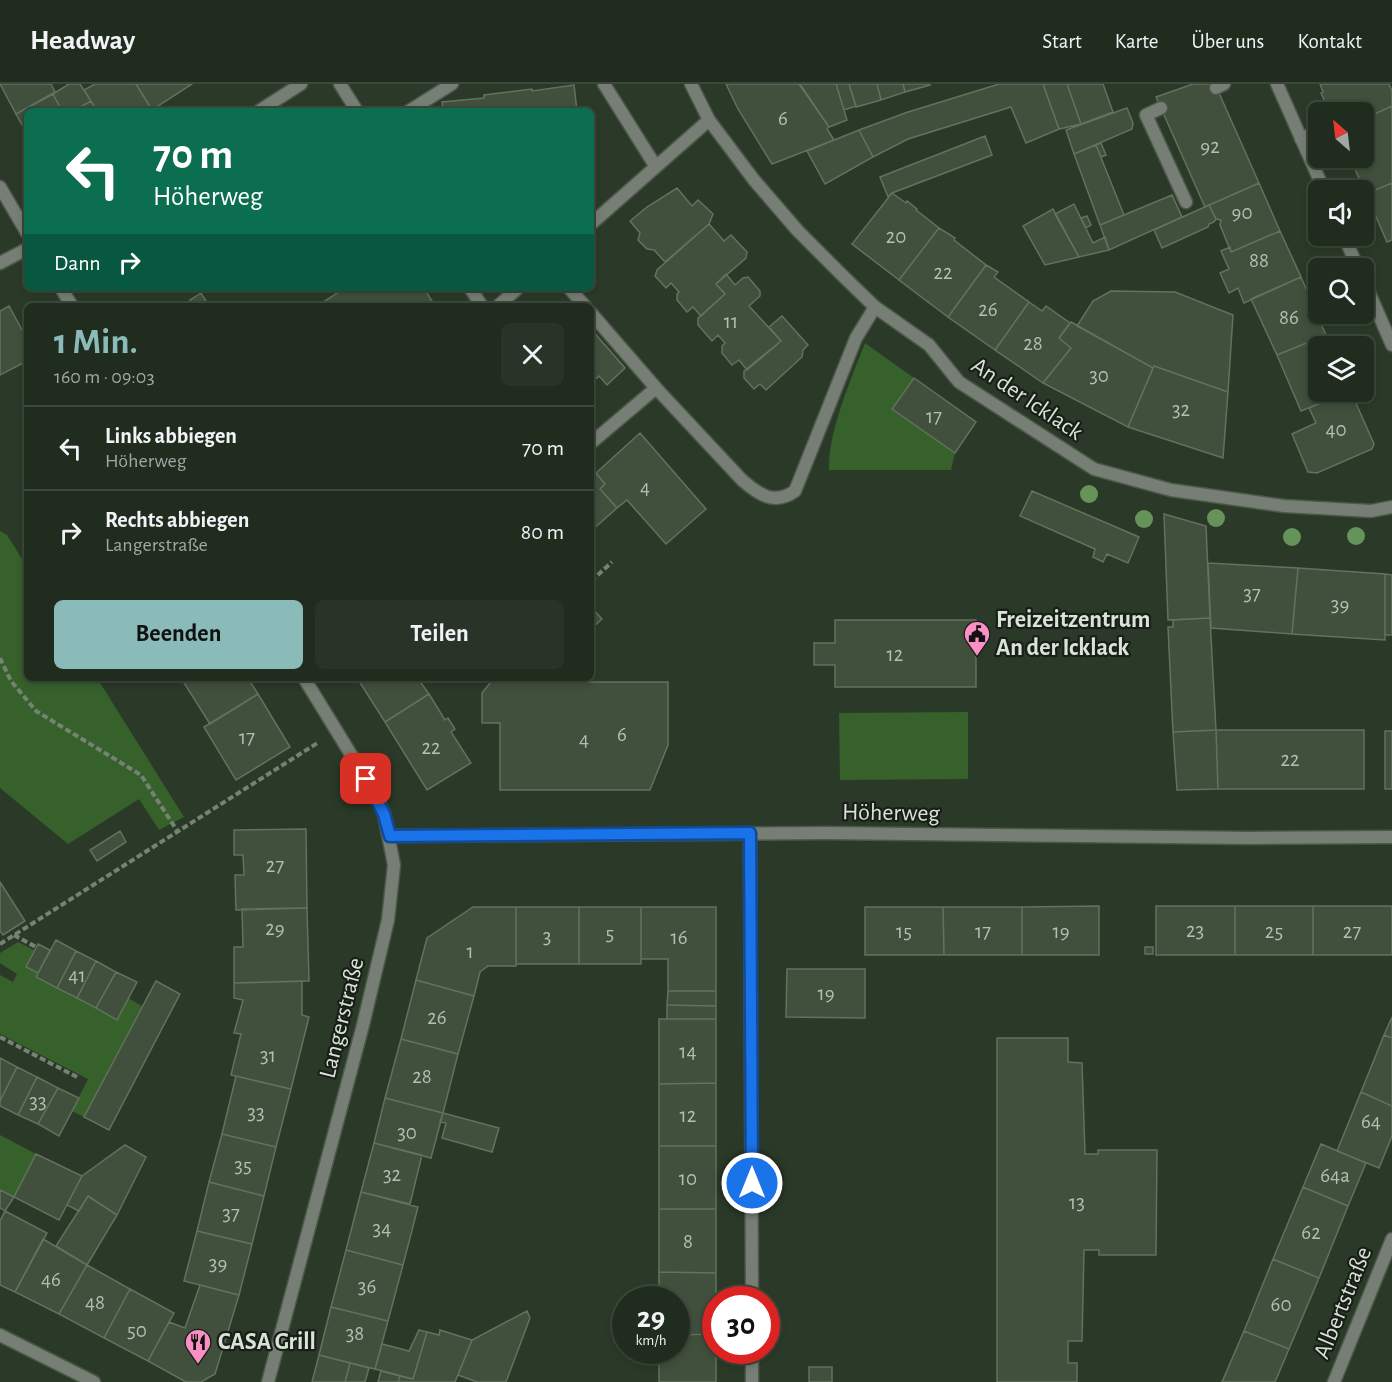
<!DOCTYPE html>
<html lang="de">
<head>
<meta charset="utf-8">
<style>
	:root { --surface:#202c1e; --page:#283427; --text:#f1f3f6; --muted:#a2a7a4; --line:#3d483c; --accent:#8bbbb9 }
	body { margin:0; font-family:"Alegreya Sans",sans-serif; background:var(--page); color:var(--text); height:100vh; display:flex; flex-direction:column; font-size:22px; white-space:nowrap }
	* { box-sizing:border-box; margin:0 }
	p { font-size:20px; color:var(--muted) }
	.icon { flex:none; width:33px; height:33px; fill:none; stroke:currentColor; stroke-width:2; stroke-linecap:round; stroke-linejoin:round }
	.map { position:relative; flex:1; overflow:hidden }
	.sheet { position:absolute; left:24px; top:219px; width:570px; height:378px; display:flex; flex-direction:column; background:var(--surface); border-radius:9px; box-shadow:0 3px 9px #0003,0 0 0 2px var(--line) }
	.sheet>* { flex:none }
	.guide { position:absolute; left:24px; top:24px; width:570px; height:183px; border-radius:9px; box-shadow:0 3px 9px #0003,0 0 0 2px var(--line); background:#0b6e4f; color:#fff; overflow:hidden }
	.needle { width:39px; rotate:332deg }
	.fabs { position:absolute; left:1308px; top:18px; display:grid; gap:12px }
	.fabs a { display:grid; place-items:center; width:66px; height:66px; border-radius:9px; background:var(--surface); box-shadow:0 3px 9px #0003,0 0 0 2px var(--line); font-size:30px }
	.speed { position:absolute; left:612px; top:1202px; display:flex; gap:12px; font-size:30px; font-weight:700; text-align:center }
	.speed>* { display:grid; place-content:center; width:78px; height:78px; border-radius:50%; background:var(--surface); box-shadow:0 3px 9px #0003,0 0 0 2px var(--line); line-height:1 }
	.speed small { font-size:15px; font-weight:400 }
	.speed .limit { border:9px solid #d22; background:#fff; color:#111 }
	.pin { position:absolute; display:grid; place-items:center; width:51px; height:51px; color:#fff; margin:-26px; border-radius:12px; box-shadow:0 3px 9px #0006 }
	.me { position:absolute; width:66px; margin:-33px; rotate:0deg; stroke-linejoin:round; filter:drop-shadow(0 0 4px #0008) }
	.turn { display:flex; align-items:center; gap:21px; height:126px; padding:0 30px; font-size:27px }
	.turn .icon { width:78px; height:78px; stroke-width:2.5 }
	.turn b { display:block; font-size:42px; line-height:51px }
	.then { display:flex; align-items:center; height:57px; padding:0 30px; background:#0003; gap:12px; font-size:22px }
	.round { display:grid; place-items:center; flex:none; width:63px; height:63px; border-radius:9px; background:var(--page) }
	.head { display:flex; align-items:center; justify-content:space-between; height:102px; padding:0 30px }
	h1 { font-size:36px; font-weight:700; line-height:45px; color:var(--accent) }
	.cta { display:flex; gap:12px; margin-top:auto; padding:12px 30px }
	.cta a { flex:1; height:69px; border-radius:9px; background:var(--accent); color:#111; font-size:24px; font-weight:700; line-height:69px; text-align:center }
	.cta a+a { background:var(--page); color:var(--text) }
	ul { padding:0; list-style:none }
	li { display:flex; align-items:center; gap:18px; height:84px; padding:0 30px; border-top:2px solid var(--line) }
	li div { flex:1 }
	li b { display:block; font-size:22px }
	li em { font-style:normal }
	header { display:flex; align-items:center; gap:36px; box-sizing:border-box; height:84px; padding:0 30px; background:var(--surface); border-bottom:2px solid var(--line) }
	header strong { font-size:28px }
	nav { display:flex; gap:33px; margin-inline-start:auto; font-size:21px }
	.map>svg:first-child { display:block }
</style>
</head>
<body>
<header>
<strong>Headway</strong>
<nav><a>Start</a><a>Karte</a><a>Über uns</a><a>Kontakt</a></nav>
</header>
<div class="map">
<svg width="1392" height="1298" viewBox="0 0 1392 1298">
	<rect width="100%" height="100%" fill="#2b3a28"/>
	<path fill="#36612b" d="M865,259L914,294L892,325L955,369L951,386H829C828,348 851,295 865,259Z
		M0,447L7,451L27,483V594H97L184,733L159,746L139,715L68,760L0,704Z
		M968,628V695L840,696L839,629Z
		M18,858L34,866L26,883L38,889L36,893L117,935L128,914L142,922L84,1033L72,1027L88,995L0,950V891L13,898L17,890L0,879V869Z
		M0,1051L36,1070L14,1113L0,1106Z"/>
	<path fill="#41503d" stroke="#61725d" stroke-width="1.5" d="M0,0H51L55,8L16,30Z
		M69,0H80L91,17L73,27H62L53,10Z
		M95,0H136L152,26L97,27L84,6Z
		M136,0H192L152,26Z
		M726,0H799L829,43L827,45L834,56L772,80L738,25Z
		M800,0H836L847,36L829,43Z
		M836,0H849L856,22L844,26Z
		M849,0H877L881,16L856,23Z
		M877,0H903L905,8L881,16Z
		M903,0H929L930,1L905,8Z
		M999,0H1043L1059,45L1026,59L1011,23L908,55L873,73L859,46L908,28Z
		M1043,0H1067L1081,40L1059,45Z
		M1067,0H1103L1113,28L1081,40Z
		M1193,0H1215L1259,99L1205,123L1156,13Z
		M1320,0H1389L1392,7V22L1364,35V28H1330L1321,9L1323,8Z
		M574,1L577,27H443L442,18L484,14V11L532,5V7Z
		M53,10L62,27H27V50L16,30Z
		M91,17L97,27H73Z
		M1392,22V99L1366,110L1350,74H1364V35Z
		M1127,24L1133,39L1132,45L1074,70L1066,46Z
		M859,46L873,73L825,100L807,67Z
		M985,52L992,71L892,109L888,113L880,93Z
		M1101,59L1106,71L1101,73L1096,61Z
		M1096,61L1124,131L1100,141L1074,70Z
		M1259,99L1280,147L1231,168L1220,141L1221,136L1216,135L1209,121Z
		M1392,99V156L1387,158L1366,110Z
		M677,104L692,122L698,116L713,130L709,140L665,178L654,166L647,165L638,156L640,149L630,137L647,123Z
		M892,109L906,119L907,117L917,125L916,126L939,144L899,196L852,160Z
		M1172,111L1182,133L1109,166L1100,141Z
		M1074,120L1093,159L1105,153L1109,166L1079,173L1055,130Z
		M1209,121L1216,135L1214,138L1209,140L1208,143L1162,164L1154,146Z
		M1053,125L1079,173L1045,181L1023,142Z
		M1087,132L1091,141L1086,144L1081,134Z
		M709,140L724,157L731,151L747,168L746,174L716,200L725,210L701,232L693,223L687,228L677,216V210L679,208L671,199L666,204L655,192L657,186Z
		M939,144L955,154L954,156L986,181L948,233L899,196Z
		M1280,147L1301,193L1244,219L1238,204L1229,209L1220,189L1229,185L1221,167L1230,163L1231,168Z
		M986,181L998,188L994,193L1029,218L995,266L948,233Z
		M726,190L735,201L743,194L748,193L760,207V212L749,222L781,257L747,286L739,276L732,281L722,269V262L725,259L718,251L712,257L698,241V234L725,210L716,200Z
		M1301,193L1326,251L1277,271L1251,215Z
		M345,204H424L435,222H317Z
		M1111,207L1175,208L1233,231L1228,308L1154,282L1153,284L1077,242L1093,217Z
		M201,209L209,222H194L190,216Z
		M1029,218L1042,227L1046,222L1070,239L1059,254L1071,264L1043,299L995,266Z
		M9,222L27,255V277L0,291V227Z
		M782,232L808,261L803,266L802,273L766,306L760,300L754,305L744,294V287L781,257L769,243Z
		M1071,238L1153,284L1128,343L1043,299L1071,264L1059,254Z
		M591,245L625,284L607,301L599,292L591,299Z
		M1326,251L1331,262H1318V308H1347L1301,327L1277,271Z
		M1154,282L1228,308L1223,374L1128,343Z
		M914,294L976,338L955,369L892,325Z
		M1347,308H1351L1374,360L1372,365L1317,389L1308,388L1292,350L1316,339L1309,324Z
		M640,349L706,425L666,460L627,416L617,424L600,405L605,400L596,389Z
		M592,384L605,400L600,405L617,424L591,447Z
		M1032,407L1139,453L1128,479L1107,470L1103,478L1093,473L1095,465L1020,432Z
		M1164,430L1206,442L1210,534L1168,536Z
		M1208,479L1298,484L1292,550L1211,544Z
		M1298,484L1385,490V556L1292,550Z
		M1385,490L1392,491V551H1385Z
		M591,523L602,535L591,545Z
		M1210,534L1216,646L1173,648L1168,543H1173V536Z
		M835,536H976V603H835V581H814V559H835Z
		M181,594H248L258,610L210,640Z
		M357,594H422L419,596L429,610L385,638Z
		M494,594H551V598H668V661L650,706H500V639H482V609Z
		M258,610L290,663L236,696L204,643Z
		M429,610L445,636L448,634L455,645L451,648L471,679L427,706L385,638Z
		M1216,646L1218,705L1177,706L1173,648Z
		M1216,646H1364V705H1218Z
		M1385,647H1392V705H1385Z
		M306,745L307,824L236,826L235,791H244L243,771H234V746Z
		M120,747L126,758L97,777L90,766Z
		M0,798L25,837L3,851L0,847Z
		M1099,822V871H1022V823Z
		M1156,822H1235V871H1156Z
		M1235,822H1313V871H1235Z
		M1313,822H1392V871H1313Z
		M473,823H516V882H488L480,888L474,912L416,896L427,854Z
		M516,823H579V880H516Z
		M579,823H641V880H579Z
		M641,823H716V907H668V875H641Z
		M865,823H943L944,871H865Z
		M943,823H1022V871H944Z
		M307,824L309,897L234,899V863H243L242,825Z
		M56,856L76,867L57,904L36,893Z
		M38,860L50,866L38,889L26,883Z
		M1145,863H1153V870H1145Z
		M76,867L96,877L77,914L57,904Z
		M96,877L116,888L96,924L77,914Z
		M787,885H865V934L786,933Z
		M116,888L137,898L117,936L96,924Z
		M416,896L474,912L458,970L401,955Z
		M156,897L180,910L109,1046L84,1033Z
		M302,897V931L309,933L291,1005L231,991L241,950L234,949L243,916L234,914V899Z
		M668,907H716V922L667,921Z
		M667,921L716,922V935H667Z
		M1392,933V954L1384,951Z
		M659,935H716V999L659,1000Z
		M1384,951L1392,954V1022L1361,1008Z
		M997,954H1068V978L1082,979L1085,1070H1098V1066H1157L1156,1171H1099V1166H1084L1082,1257H1068V1279H1077V1298H997Z
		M401,955L458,970L443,1029L385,1014Z
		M0,974L17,983L0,1017Z
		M17,983L37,993L18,1031L0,1022V1017Z
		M236,992L291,1005L276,1063L222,1050Z
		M37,993L58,1004L38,1040L18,1031Z
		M716,999V1062H659V1000Z
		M58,1004L79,1014L59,1052L38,1040Z
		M1361,1008L1392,1022V1052L1379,1084L1337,1067Z
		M385,1014L443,1029L431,1074L374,1059Z
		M443,1029L499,1044L492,1068L442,1054L446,1039L440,1038Z
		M222,1050L276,1063L264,1112L209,1098Z
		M374,1059L422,1071L410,1120L361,1108Z
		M1321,1060L1366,1079L1348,1122L1303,1103Z
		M125,1061L146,1073L117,1131L88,1112L79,1127L67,1121L82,1092Z
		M659,1062H716V1125H659Z
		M36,1070L82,1092L59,1136L14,1113Z
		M209,1098L264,1112L252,1160L197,1147Z
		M1303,1103L1348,1122L1319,1194L1273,1175Z
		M0,1106L14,1113L5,1127L0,1124Z
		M361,1108L418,1123L403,1181L346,1166Z
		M88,1112L117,1131L87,1181L56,1162Z
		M659,1125H716V1189L659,1188Z
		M5,1127L47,1149L15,1208L0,1201V1137Z
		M197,1147L252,1160L239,1211L184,1197Z
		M43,1155L87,1181L59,1230L15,1208Z
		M346,1166L403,1181L388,1237L331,1223Z
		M1273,1175L1319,1194L1289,1265L1244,1247Z
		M87,1181L130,1205L104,1254L59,1230Z
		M659,1188L716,1189V1250L676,1251V1215H659Z
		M200,1201L239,1211L215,1290L201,1298H186L148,1277L169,1238L185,1244Z
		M130,1205L174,1229L148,1277L104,1254Z
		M331,1223L388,1237L375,1285L319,1271Z
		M527,1227L530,1234L506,1298H477L458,1291L472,1256Z
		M419,1246L427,1248L413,1295L375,1285L382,1260L409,1267Z
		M440,1246L472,1256L455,1298H398L400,1292L413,1295L427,1248L439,1251Z
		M1244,1247L1289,1265L1275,1298H1222Z
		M716,1250V1298H659V1266H676V1251Z
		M319,1271L350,1279L345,1298H312Z
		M350,1279L369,1284L365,1298H345Z
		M809,1283H832V1298H809Z
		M381,1287L400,1292L398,1298H378Z"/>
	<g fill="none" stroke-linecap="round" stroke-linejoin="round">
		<g stroke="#4a5848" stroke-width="15">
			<path id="service" d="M1216,4L1224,0
				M1161,24L1146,31L1186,118
				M1301,55L1318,47
				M569,204L585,222
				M591,229L656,304L742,396C758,410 774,422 795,407L856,254L875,223
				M591,359L656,304"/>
		</g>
		<g stroke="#4a5848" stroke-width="15">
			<path id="pedestrian" d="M340,0L357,27
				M604,0L656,83
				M409,27L452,0
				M591,140L709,36
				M470,204L482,222
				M498,222L518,204"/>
		</g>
		<g stroke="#4a5848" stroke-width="15">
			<path id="minor" d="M691,0L709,36L754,96L798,147L843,192L875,223L929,261L959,298L1094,385L1171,406L1284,422L1371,427L1392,423
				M1277,0L1324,106
				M0,103L27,149
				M1344,152L1358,184
				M1364,197L1392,261
				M61,204L72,222
				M750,749L752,1215
				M390,752L827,749L1250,754L1392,753
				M752,1266V1298
				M268,1298L363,941L388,836L394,781L384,730L376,711L304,594
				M1334,1298L1392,1155"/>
		</g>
		<g stroke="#4a5848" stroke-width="15">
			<path id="tertiary" d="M259,27L301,0
				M0,179L27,165
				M0,1251L94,1298"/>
		</g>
		<path stroke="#768273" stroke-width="4" stroke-dasharray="6 3" stroke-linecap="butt" d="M591,497L612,478
			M0,574L11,597L36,627L141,691L178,748
			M14,851L36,863
			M0,860L319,658
			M0,953L77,993"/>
		<use href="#service" stroke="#777e75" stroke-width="12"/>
		<use href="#pedestrian" stroke="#777e75" stroke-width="12"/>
		<use href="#minor" stroke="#777e75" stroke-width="12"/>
		<use href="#tertiary" stroke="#777e75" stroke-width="12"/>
	</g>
	<g fill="#65935a">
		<circle cx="1089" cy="410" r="9"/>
		<circle cx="1216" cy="434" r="9"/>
		<circle cx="1144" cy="435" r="9"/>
		<circle cx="1356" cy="452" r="9"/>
		<circle cx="1292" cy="453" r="9"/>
	</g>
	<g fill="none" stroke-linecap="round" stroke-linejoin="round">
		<g stroke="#114b97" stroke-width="15">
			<path id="route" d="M366,695L384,730L390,752L750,749L752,1099"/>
		</g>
		<use href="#route" stroke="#1a73e8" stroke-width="10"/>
	</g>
	<defs>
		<g id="civic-pin" transform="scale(1.35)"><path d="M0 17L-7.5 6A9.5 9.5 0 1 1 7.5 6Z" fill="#fb8fc5" stroke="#181f17"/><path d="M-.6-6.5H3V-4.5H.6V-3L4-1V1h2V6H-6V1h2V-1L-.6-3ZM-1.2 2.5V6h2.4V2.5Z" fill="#111"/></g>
		<g id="restaurant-pin" transform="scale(1.35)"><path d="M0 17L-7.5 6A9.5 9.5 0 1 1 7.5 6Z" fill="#fb8fc5" stroke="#181f17"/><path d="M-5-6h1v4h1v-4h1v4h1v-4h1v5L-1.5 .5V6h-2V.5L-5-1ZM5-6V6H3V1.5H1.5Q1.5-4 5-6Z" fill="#111"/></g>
	</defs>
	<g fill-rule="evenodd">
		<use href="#civic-pin" x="977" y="550"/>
		<use href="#restaurant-pin" x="198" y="1258"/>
	</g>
	<g text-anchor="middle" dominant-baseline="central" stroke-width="4.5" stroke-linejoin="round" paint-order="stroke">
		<g font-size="21" fill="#b4beb1">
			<text x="783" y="34">6</text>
			<text x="1210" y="62">92</text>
			<text x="1242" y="128">90</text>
			<text x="896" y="152">20</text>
			<text x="1259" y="176">88</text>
			<text x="943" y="188">22</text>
			<text x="988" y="225">26</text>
			<text x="1289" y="233">86</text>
			<text x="731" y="237">11</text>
			<text x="1033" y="259">28</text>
			<text x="1099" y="291">30</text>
			<text x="1181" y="325">32</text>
			<text x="934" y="332">17</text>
			<text x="1336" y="345">40</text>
			<text x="645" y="403">4</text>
			<text x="1252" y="509">37</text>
			<text x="1340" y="520">39</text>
			<text x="895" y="570">12</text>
			<text x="622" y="650">6</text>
			<text x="247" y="653">17</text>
			<text x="584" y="655">4</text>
			<text x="431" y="663">22</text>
			<text x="1290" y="675">22</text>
			<text x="275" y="781">27</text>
			<text x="275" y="844">29</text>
			<text x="1195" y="846">23</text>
			<text x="904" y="847">15</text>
			<text x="983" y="847">17</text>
			<text x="1061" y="847">19</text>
			<text x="1274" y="847">25</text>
			<text x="1352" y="847">27</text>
			<text x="610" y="849">5</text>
			<text x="547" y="852">3</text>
			<text x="679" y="853">16</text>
			<text x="470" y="867">1</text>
			<text x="77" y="891">41</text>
			<text x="826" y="909">19</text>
			<text x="437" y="933">26</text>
			<text x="688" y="967">14</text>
			<text x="268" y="971">31</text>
			<text x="422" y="992">28</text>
			<text x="38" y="1017">33</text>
			<text x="256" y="1028">33</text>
			<text x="688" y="1031">12</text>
			<text x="1371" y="1037">64</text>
			<text x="407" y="1048">30</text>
			<text x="243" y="1081">35</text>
			<text x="392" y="1090">32</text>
			<text x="1335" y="1091">64a</text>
			<text x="688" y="1094">10</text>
			<text x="1077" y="1118">13</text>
			<text x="231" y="1129">37</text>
			<text x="382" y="1144">34</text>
			<text x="1311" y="1148">62</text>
			<text x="688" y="1157">8</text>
			<text x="218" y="1179">39</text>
			<text x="51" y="1195">46</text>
			<text x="367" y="1202">36</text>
			<text x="95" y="1218">48</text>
			<text x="1281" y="1220">60</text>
			<text x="137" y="1246">50</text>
			<text x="355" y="1249">38</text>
		</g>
		<g font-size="24" fill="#dae3d8" stroke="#181f17">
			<text transform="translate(1027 315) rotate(34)">An der Icklack</text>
			<text transform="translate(891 729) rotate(1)">Höherweg</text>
			<text transform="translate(342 934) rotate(-76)">Langerstraße</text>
			<text transform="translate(1343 1219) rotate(-68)">Albertstraße</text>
		</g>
		<g font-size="24" font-weight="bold" fill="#dae3d8" stroke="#181f17" text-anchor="start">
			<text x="996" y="536">Freizeitzentrum<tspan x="996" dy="28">An der Icklack</tspan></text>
			<text x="218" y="1258">CASA Grill</text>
		</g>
	</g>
</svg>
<div class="fabs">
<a><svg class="needle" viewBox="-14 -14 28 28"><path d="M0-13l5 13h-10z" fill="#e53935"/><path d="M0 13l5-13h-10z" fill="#a2a7a4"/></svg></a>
<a><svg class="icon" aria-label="sound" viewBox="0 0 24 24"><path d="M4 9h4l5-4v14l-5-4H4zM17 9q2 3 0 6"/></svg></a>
<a><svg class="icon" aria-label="search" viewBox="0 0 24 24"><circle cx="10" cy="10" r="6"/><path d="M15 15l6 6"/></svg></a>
<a><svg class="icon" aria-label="layers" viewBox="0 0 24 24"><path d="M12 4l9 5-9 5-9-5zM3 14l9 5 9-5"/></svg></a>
</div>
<div class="speed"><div>29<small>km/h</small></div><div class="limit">30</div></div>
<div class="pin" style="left:366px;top:695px;background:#d93025"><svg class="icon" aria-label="arrive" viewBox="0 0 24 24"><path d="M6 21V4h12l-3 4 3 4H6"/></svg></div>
<svg class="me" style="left:752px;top:1099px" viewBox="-20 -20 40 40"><circle r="17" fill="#1a73e8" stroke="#fff" stroke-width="3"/><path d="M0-11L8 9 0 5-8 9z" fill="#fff"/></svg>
<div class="guide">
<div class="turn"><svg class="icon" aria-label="left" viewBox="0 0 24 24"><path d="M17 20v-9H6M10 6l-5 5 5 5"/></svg><div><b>70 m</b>Höherweg</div></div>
<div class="then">Dann<svg class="icon" aria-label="right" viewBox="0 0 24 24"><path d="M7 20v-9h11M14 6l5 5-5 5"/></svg></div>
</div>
<section class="sheet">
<div class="head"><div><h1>1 Min.</h1><p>160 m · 09:03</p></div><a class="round"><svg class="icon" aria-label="close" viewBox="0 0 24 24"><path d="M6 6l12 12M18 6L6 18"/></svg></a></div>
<ul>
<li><svg class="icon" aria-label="left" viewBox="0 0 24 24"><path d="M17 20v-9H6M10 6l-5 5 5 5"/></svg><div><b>Links abbiegen</b><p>Höherweg</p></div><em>70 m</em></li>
<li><svg class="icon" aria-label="right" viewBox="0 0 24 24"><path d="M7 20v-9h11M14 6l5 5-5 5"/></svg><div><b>Rechts abbiegen</b><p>Langerstraße</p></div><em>80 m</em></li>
</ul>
<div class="cta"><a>Beenden</a><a>Teilen</a></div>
</section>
</div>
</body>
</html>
